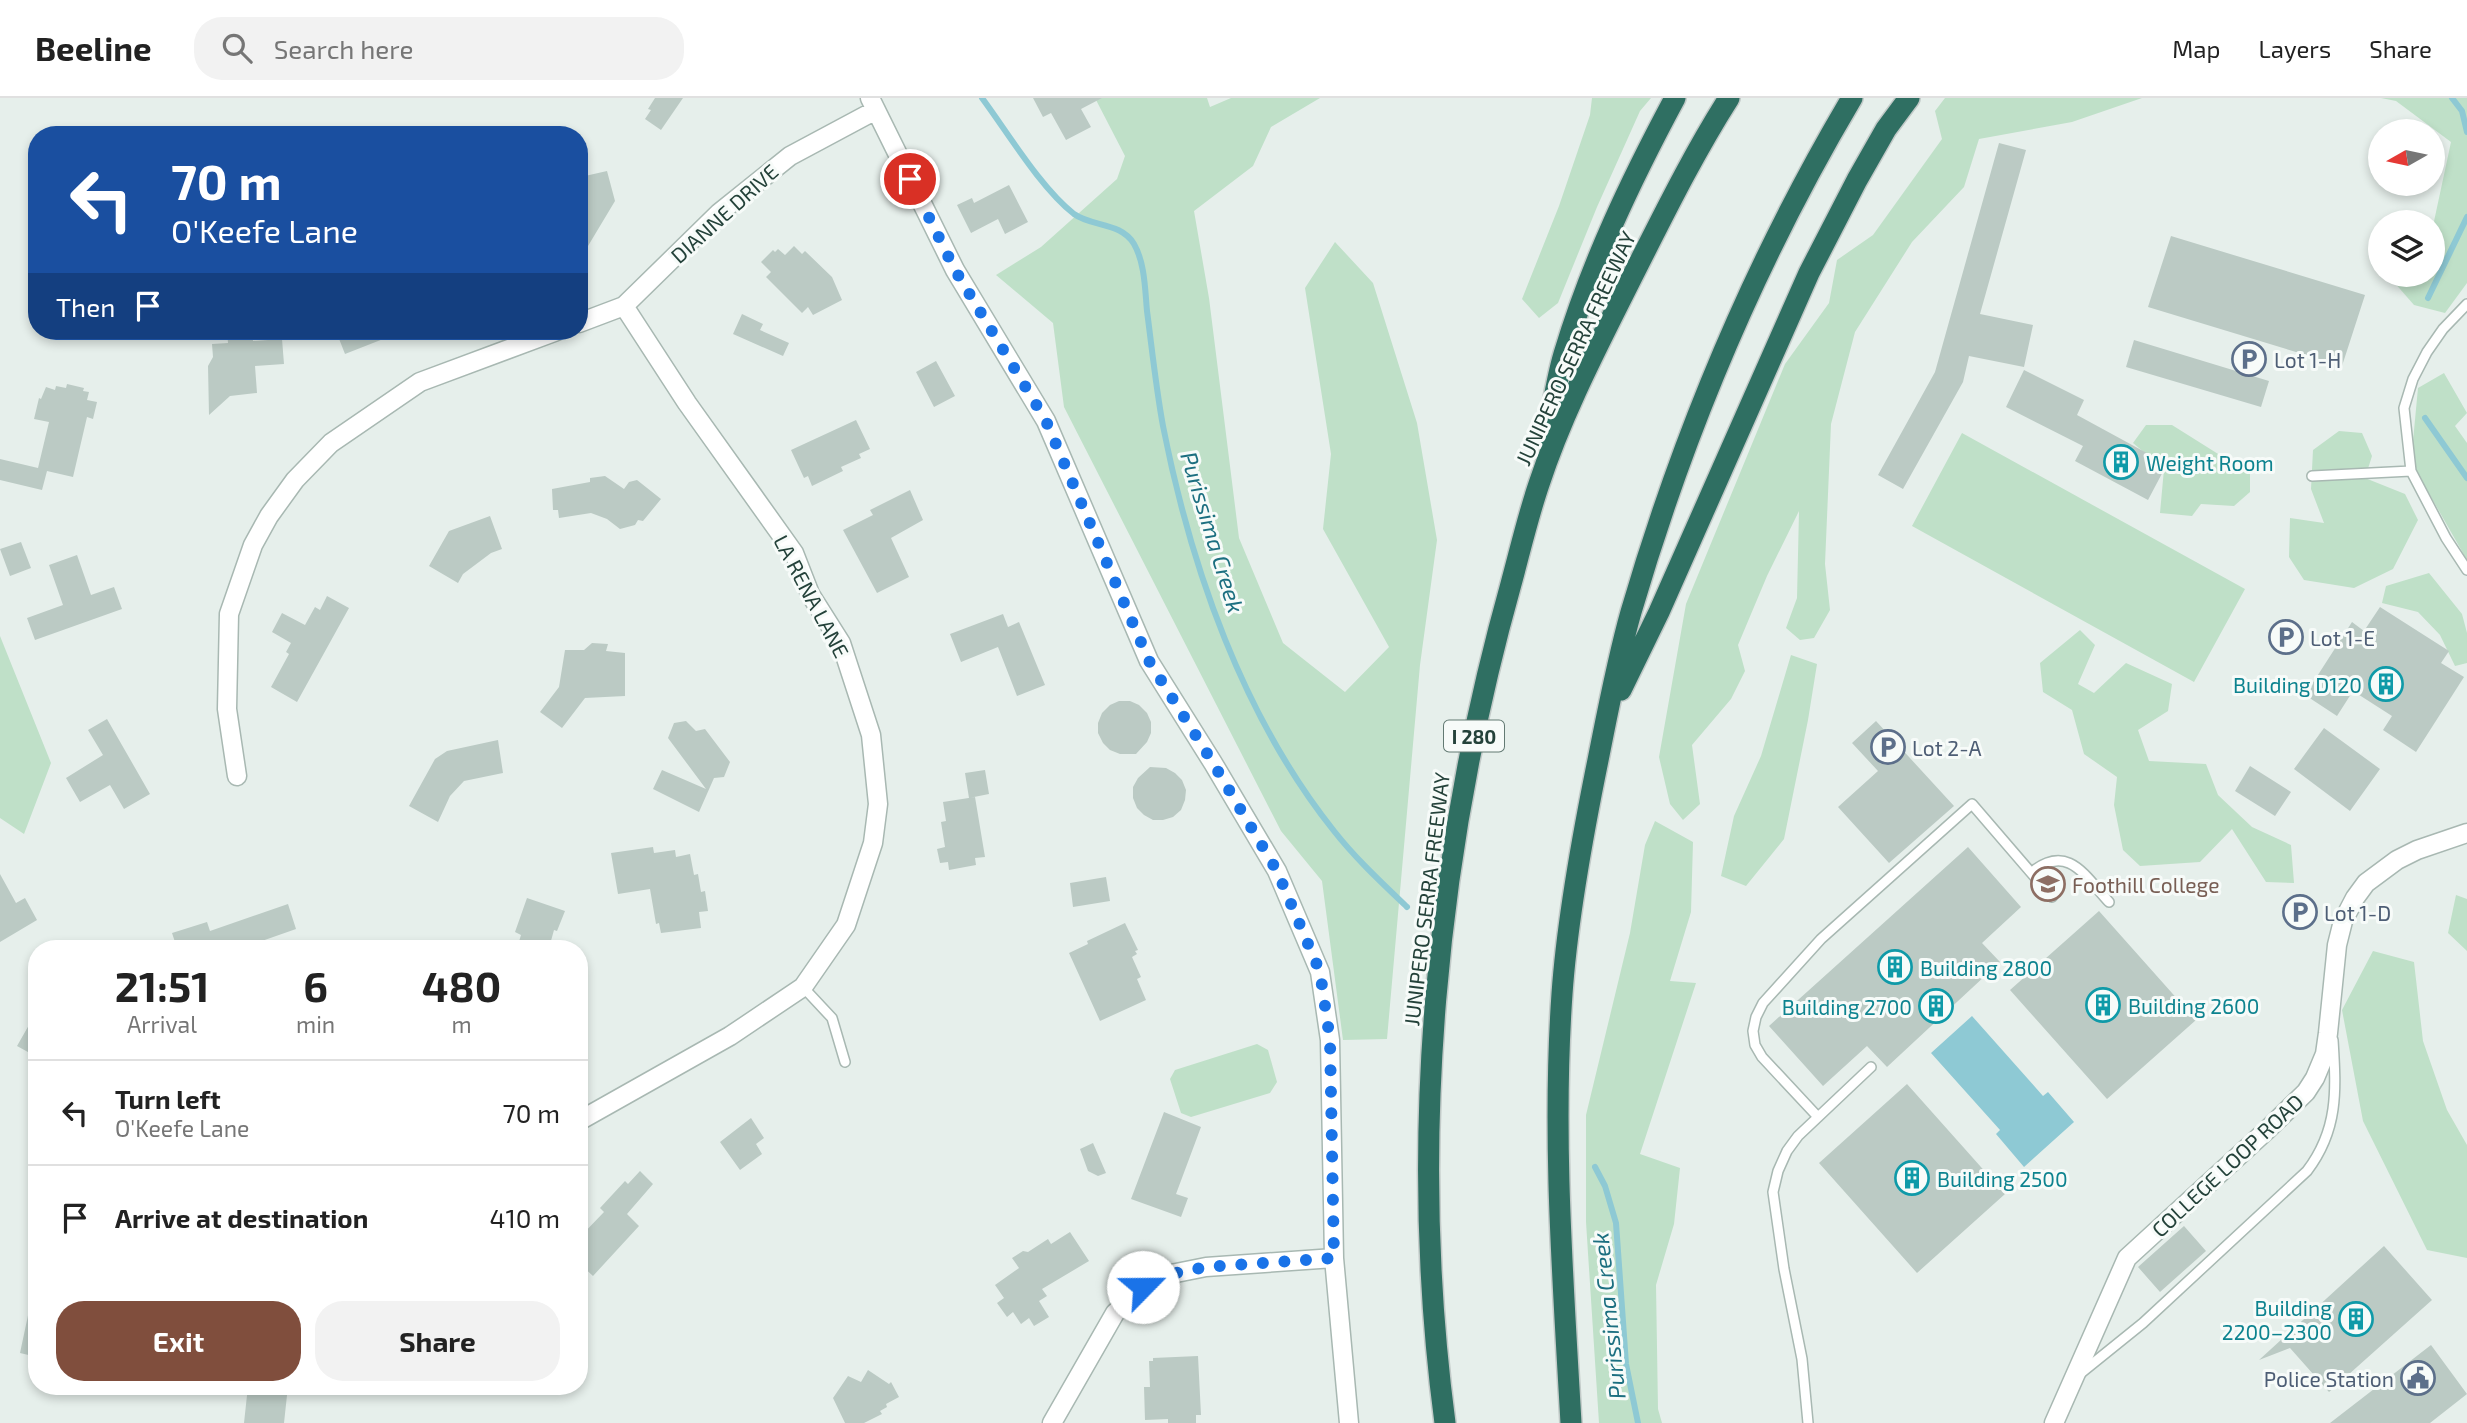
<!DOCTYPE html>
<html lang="en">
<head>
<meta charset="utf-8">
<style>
	:root { --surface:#fff; --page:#f2f2f2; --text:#222; --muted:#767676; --line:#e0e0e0; --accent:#804e3d }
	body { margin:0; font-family:"Exo 2",sans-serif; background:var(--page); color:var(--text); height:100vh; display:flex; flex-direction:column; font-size:26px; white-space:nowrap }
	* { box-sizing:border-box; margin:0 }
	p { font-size:23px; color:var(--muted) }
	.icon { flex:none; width:38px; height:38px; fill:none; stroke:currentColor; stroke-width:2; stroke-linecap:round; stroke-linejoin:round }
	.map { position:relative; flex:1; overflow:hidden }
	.side { position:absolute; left:28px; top:842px; width:560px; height:455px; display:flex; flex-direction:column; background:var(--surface); border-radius:28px; box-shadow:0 4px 10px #0003 }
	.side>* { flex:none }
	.top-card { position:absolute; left:28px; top:28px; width:560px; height:214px; border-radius:28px; box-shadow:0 4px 10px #0003; background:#1a4fa0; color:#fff; overflow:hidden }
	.needle { width:46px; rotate:261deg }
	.fabs { position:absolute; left:2368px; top:21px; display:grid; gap:14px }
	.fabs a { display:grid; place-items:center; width:77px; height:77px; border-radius:50%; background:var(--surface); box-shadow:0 4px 10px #0003; font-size:35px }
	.pin { position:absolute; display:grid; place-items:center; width:60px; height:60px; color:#fff; margin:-30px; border:4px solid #fff; border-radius:50%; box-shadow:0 2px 7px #0007 }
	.me { position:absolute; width:77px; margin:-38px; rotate:67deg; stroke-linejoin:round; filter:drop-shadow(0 0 5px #0008) }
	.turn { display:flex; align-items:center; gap:24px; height:147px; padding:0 28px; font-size:32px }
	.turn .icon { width:91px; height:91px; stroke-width:2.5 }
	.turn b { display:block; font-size:49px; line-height:60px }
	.then { display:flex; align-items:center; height:66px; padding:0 28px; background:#0003; gap:14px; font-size:26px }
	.eta { display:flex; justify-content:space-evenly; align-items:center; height:119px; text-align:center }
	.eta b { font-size:42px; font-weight:700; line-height:49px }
	.action { display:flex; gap:14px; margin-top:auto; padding:14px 28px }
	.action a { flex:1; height:80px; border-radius:28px; background:var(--accent); color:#fff; font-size:28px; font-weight:700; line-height:80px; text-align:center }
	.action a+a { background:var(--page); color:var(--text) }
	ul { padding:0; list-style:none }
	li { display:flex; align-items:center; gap:21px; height:105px; padding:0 28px; border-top:2px solid var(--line) }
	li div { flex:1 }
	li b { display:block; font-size:26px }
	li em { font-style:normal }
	header { display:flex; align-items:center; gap:42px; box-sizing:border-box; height:98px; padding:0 35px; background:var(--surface); border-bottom:2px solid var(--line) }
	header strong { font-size:33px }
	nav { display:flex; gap:38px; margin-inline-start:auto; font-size:24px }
	.search { width:490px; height:63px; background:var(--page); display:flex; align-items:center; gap:18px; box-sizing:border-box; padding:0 24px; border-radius:28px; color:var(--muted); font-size:26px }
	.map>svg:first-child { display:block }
</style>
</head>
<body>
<header>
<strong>Beeline</strong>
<div class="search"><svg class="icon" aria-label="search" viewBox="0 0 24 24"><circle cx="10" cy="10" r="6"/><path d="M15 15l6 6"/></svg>Search here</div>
<nav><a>Map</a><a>Layers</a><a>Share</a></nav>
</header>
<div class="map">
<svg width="2467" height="1325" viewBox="0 0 2467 1325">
	<rect width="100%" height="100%" fill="#e6efeb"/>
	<path fill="#bfe0c8" d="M1095,0H1207L1210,9L1231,0H1320L1271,29L1253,68L1194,113L1209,200L1239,440L1283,545L1345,594L1389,549L1323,431L1331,356L1305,190L1335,144L1373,185L1417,325L1437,442L1420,567L1387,941L1343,942L1322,783L1281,733L1064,309L1053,225L996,177L1041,149L1117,81L1125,58Z
		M1592,0H1651L1640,13L1597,109L1558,205L1539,220L1522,201L1559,108L1590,17Z
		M1945,0H2142L2072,24L1979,41L1964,89L1912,144L1855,234L1831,326L1825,466L1830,512L1814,540L1800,542L1786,530L1797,500L1799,413L1767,478L1738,547L1745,573L1731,601L1692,647L1700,706L1683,722L1670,706L1659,659L1686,506L1785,266L1829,205L1837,162L1873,137L1942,41L1935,13Z
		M2381,0H2467V185L2445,215L2414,207L2393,183L2398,177H2432L2433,128L2451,44L2396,3Z
		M2444,275L2467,315L2455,328L2467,345V462L2411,364L2418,290Z
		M2146,327H2172L2250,376V394L2234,408L2201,406L2192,418L2160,415L2164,371L2133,345Z
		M2339,333L2362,335L2372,358L2365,380L2405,396L2418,422L2393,471L2354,490L2304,482L2289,459L2290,420L2324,425L2311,391L2313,352Z
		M1962,335L2245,491L2194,584L1912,428Z
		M2429,475L2462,516L2467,535V565L2455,568L2440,537L2418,514L2382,505L2386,488Z
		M2080,532L2095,547L2078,586L2094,595L2126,565L2172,586L2168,613L2138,632L2149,663L2206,666L2218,697L2252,729L2291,747L2294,785L2266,784L2232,731L2200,764L2140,768L2123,752L2114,707L2117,679L2084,656L2072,612L2043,594L2040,565Z
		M0,538L51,665L24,736L0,720Z
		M1791,557L1817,566L1808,622L1784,741L1746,788L1721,778L1734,718L1761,658Z
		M1655,723L1693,744L1691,814L1670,883L1696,885L1640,1056L1680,1070L1674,1126L1656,1187L1658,1311L1662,1325H1599L1586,1124V1017L1630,835L1645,747Z
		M2456,797L2467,801V853L2448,835Z
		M2373,853L2414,864L2423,943L2447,1012L2467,1047V1160L2427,1152L2363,1023L2342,912Z
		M1257,946L1268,952L1277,984L1270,995L1191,1019L1181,1015L1170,981L1175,972Z"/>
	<path fill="#8ec9d4" d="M1972,918L2043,998L2048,994L2074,1024L2024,1069L1996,1036L2000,1032L1931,955Z"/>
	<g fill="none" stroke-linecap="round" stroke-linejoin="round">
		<path stroke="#8ec9d4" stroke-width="6" d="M982,0C1008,35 1040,89 1074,116C1092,129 1121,124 1134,146C1145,165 1145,192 1147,213C1152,251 1156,290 1163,328C1191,470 1243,619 1334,733C1356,761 1382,785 1407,809
			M2452,0L2462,13L2467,34
			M2428,200L2467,119
			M2425,320L2467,380
			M1595,1069L1605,1088L1616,1125L1626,1266L1638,1325"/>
	</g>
	<path fill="#bbcac4" d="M655,0H683L661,32L645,21L651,12L648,11Z
		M1033,0H1102L1081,11L1091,29L1066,42L1051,15L1043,19Z
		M1999,45L2026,52L1980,216L2033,227L2024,269L1969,258L1963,284L1903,391L1878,377L1935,274Z
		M607,73L615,103L579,163V87L587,85L585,78Z
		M1009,87L1028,124L1005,136L998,121L971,135L957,107L972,100L974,105Z
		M2171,138L2365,197L2342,268L2148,209Z
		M794,148L802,156L805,153L832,179L842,202L813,217L808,209L802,215L766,179L771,174L761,164L773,152L775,154L778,151L785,157Z
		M742,216L763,226L760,232L789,245L783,258L733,236Z
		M227,233H252L253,243L282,241L284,266L255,268L257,295L230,298L209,317L208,268L213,259L212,246L228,245Z
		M336,233H400L401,234L345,256Z
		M2134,242L2269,283L2261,309L2126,269Z
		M936,263L955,298L934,309L916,274Z
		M2024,272L2084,302L2077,317L2167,366L2148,402L2075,363L2083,348L2006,309Z
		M67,286L84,290L83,293L89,294L87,302L97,304L93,321L87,319L73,379L47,373L42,392L0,382V361L38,370L49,324L34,321L39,300L41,301L46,289L55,292L56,288L66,290Z
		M856,322L870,351L859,356L861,360L841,369L843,373L812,388L808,378L804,380L791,352Z
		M605,378L624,391L629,384L637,382L661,401L643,423L638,422L635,427L620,431L607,421L591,415L559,420L558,412H553L552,391L590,384V380Z
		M910,392L923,422L891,440L909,479L877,495L843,432L873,417L870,412Z
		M490,418L502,451L491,455L463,476L458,485L429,468L449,433Z
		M21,444L31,470L10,478L0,451Z
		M77,457L91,497L114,489L122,511L35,542L27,520L63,507L49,467Z
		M327,498L349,510L297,604L271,589L289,556L286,554L291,545L272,534L282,515L305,527L315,509L320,512Z
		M2380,509L2449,553L2441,565L2464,579L2416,654L2383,632L2392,618L2353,593L2337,618L2305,597L2352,524L2364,533Z
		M1003,516L1008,529L1019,524L1045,587L1017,598L998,549L961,564L950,536Z
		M592,545L608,546L606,553L625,555V598L585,600L562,630L540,614L559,589L565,552H584Z
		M1119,603H1130L1139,607L1147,615L1151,624V635L1147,644L1136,656H1120L1110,652L1103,645L1098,635V625L1102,615L1110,607Z
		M107,621L150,696L124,711L110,687L80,704L66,680L103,657L88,632Z
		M686,623L696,633L705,631L730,664L724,679L714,680L699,714L653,691L662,672L706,691L668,640L674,625Z
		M1876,623L1954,708L1889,765L1838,709L1878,673L1852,645Z
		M2324,630L2380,671L2350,713L2294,671Z
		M498,642L503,675L464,683L450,698L438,724L409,708L435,661L447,653Z
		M2250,668L2291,694L2275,718L2235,693Z
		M1150,669L1166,670L1175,675L1182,682L1186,692L1185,702L1181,712L1173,719L1163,722H1153L1144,717L1137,710L1133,700V689L1138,680Z
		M985,672L989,696L969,700L965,675Z
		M975,699L985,759L975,760L976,767L949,772L948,764L940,765L937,751L945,749L941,724L946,723L943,704Z
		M653,749L654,755L675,752L676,759L690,756L694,777L698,776L701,794L705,793L708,813L699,814L701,830L661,835L659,825L656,826L650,791L618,796L611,755Z
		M1968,749L2021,809L1982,845L2000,864L1887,969L1867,948L1823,988L1769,928Z
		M0,776L16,805L25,800L37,822L0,844Z
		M1106,779L1110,803L1073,809L1070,785Z
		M527,800L565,813L557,833L554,832L549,850H517L521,837L515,834Z
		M288,806L296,831L259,844L262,850H177L172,835L207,824L210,833Z
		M2099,813L2196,922L2107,1001L2010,892Z
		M1125,825L1138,852L1135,853L1137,856L1132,859L1141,879L1137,881L1146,902L1100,923L1069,855L1088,846L1087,843Z
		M37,913V959L17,948Z
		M1907,986L2005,1096L1917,1175L1819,1065Z
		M1164,1014L1201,1029L1176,1096L1188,1100L1181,1119L1131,1101Z
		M751,1020L764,1040L756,1046L762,1056L740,1072L720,1044Z
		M1093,1045L1106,1075L1098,1078L1088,1073L1080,1051Z
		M640,1073L653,1086L627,1116L639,1128L593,1178L579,1165V1140L604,1114L600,1110L625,1083L628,1086Z
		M2184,1128L2206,1153L2160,1194L2138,1169Z
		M1070,1134L1089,1163L1042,1191L1047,1198L1039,1203L1049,1219L1034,1228L1029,1220L1021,1226L1013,1214L1007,1219L997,1205L1004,1200L995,1187L1019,1170L1012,1160L1023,1153L1028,1154L1048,1141L1051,1146Z
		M2384,1148L2432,1202L2329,1294L2290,1250L2259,1262Z
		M30,1208L37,1209V1259L20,1255Z
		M2431,1247L2467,1296L2430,1325H2330Z
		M1198,1258L1201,1317H1196V1325H1168V1321L1145,1322L1144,1289H1150L1149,1263H1153V1260Z
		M868,1272L889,1286L891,1284L899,1299L886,1306L887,1309L880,1313L882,1316L864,1325H845L833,1300L848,1278L861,1284Z
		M248,1288H288L284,1325H244Z"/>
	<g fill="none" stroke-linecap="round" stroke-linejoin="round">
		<g stroke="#a8b8b2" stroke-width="12">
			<path id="lane" d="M2467,206L2443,231L2427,254L2413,281L2404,310L2411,373L2446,440L2467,472
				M2312,378L2411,373
				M2032,774C2068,745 2085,778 2109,804
				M803,889L832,920L845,964
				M1818,1019L1762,959L1755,947L1753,933L1756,919L1763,905L1821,841L1972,706L2052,799
				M2081,1275L2143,1225L2307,1073C2339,1031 2336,991 2333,942
				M1808,1325L1802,1261L1784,1171L1773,1094L1778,1073L1787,1053L1798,1038L1871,969"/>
		</g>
		<g stroke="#a8b8b2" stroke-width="21">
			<path id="street" d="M870,0L955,172L1046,323L1149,563L1213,665L1277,773L1320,874L1330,942L1334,1160L1349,1325
				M579,225L624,208L719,115L790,58L876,12
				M237,678L227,611L229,516L253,447L269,418L295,382L331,345L420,284L557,233
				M579,1023L730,938L803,889L846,827L873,745L878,706L871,637L841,545L810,496L794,455L687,305L624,208
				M1052,1325L1115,1215L1143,1189L1171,1176L1206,1169L1334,1160
				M2054,1325L2127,1160L2268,1031L2306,994L2315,980L2325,956L2328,935L2337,847L2343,823L2355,800L2366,785L2397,762L2417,752L2467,735"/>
		</g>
		<g stroke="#c2cac8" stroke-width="24">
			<path id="highway" d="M1547,340C1552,312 1556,283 1564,256C1591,166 1631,82 1675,0
				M1621,592L1659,514L1809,175L1857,82L1886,31L1909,0
				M1445,1325C1408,1046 1435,757 1511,486C1520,453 1528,418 1539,386C1562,316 1597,249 1630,183C1661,122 1692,58 1729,0
				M1571,1325C1563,1182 1552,1039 1562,896C1567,824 1581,747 1595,677C1606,623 1616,567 1631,514C1683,336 1757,160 1852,0"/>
		</g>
		<use href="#lane" stroke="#fff" stroke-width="9"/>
		<use href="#street" stroke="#fff" stroke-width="18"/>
		<use href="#highway" stroke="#2f6f62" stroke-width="21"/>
	</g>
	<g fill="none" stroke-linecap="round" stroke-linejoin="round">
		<path stroke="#1a73e8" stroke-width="12" stroke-dasharray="0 21.6" d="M910,81L955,172L1046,323L1149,563L1213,665L1277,773L1320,874L1330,942L1334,1160L1206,1169L1171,1176L1143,1189"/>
	</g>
	<defs>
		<g id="parking-ring" transform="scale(1.75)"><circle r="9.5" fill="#f7fbf9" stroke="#5c6f8a" stroke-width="1.5"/><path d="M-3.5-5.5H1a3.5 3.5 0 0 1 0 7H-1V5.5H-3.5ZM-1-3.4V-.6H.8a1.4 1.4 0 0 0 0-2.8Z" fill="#5c6f8a"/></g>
		<g id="building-ring" transform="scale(1.75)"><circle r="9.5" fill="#f7fbf9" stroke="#0f9aa8" stroke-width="1.5"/><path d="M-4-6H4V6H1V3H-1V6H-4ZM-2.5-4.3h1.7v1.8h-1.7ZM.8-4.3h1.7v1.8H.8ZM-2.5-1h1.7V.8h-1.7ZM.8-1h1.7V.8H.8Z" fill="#0f9aa8"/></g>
		<g id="university-ring" transform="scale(1.75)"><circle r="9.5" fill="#f7fbf9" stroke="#8d6e63" stroke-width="1.5"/><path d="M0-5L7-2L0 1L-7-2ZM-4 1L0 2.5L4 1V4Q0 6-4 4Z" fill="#8d6e63"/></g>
		<g id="civic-ring" transform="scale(1.75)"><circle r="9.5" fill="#f7fbf9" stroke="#5c6f8a" stroke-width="1.5"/><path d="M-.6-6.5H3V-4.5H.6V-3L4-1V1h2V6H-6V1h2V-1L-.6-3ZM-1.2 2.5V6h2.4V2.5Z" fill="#5c6f8a"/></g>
	</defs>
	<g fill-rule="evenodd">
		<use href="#parking-ring" x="2249" y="261"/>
		<use href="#building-ring" x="2121" y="364"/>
		<use href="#parking-ring" x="2286" y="539"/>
		<use href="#building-ring" x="2386" y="586"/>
		<use href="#parking-ring" x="1888" y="649"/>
		<use href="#university-ring" x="2048" y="786"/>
		<use href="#parking-ring" x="2300" y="814"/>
		<use href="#building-ring" x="1895" y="869"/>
		<use href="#building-ring" x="2103" y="907"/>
		<use href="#building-ring" x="1936" y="908"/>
		<use href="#building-ring" x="1912" y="1080"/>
		<use href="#building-ring" x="2356" y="1221"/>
		<use href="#civic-ring" x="2418" y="1280"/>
	</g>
	<g text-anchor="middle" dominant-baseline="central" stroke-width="6" stroke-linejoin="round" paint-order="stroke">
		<rect fill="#f7fbf9" stroke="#637a73" stroke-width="2" x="1444" y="622.5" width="60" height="31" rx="5"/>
		<g font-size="19" font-weight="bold" fill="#24423a">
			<text x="1474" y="638">I 280</text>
		</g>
		<g font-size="21" fill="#24423a" stroke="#f7fbf9">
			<text transform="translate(724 115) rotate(-42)">DIANNE DRIVE</text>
			<text transform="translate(1575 250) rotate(-65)">JUNIPERO SERRA FREEWAY</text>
			<text transform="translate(812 498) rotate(62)">LA RENA LANE</text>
			<text transform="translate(1426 801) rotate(-83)">JUNIPERO SERRA FREEWAY</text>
			<text transform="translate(2227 1067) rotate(-43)">COLLEGE LOOP ROAD</text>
		</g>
		<g font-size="21" fill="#4e5e75" stroke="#f7fbf9" text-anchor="start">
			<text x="2274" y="261">Lot 1-H</text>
			<text x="2310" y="539">Lot 1-E</text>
			<text x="1912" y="649">Lot 2-A</text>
			<text x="2324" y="814">Lot 1-D</text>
			<text x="2394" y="1280" text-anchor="end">Police Station</text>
		</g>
		<g font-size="21" fill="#0d838f" stroke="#f7fbf9" text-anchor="start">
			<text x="2146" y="364">Weight Room</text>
			<text x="2362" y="586" text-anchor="end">Building D120</text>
			<text x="1920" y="869">Building 2800</text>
			<text x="2128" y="907">Building 2600</text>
			<text x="1912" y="908" text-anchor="end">Building 2700</text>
			<text x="1937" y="1080">Building 2500</text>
			<text x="2332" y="1209" text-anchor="end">Building<tspan x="2332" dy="24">2200–2300</tspan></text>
		</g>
		<g font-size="21" fill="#785e54" stroke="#f7fbf9" text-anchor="start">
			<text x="2072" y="786">Foothill College</text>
		</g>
		<g font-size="23" font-style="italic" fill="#1c6f80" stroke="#f7fbf9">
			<text transform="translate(1213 434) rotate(73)">Purissima Creek</text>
			<text transform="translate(1608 1218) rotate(-96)">Purissima Creek</text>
		</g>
	</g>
</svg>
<div class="fabs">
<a><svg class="needle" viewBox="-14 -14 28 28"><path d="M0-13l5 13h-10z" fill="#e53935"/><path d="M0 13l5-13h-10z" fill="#767676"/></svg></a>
<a><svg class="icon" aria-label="layers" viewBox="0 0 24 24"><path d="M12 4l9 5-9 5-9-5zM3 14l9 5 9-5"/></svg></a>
</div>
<div class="pin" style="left:910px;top:81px;background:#d93025"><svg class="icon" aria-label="arrive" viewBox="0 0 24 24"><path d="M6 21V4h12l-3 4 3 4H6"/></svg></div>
<svg class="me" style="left:1143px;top:1189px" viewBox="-20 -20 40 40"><circle r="19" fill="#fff"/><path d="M0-13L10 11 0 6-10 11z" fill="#1a73e8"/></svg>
<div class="top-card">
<div class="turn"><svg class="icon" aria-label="left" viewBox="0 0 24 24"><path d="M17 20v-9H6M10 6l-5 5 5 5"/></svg><div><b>70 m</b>O'Keefe Lane</div></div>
<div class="then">Then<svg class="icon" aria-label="arrive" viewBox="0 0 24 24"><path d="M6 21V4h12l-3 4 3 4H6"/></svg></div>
</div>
<section class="side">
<div class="eta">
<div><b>21:51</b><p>Arrival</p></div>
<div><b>6</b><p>min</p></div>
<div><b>480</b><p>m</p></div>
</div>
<ul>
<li><svg class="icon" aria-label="left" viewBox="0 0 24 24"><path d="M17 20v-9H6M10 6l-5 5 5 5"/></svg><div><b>Turn left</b><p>O'Keefe Lane</p></div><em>70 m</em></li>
<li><svg class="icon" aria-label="arrive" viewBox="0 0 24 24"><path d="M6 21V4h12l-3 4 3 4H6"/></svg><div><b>Arrive at destination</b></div><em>410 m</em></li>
</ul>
<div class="action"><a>Exit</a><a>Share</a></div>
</section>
</div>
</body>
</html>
